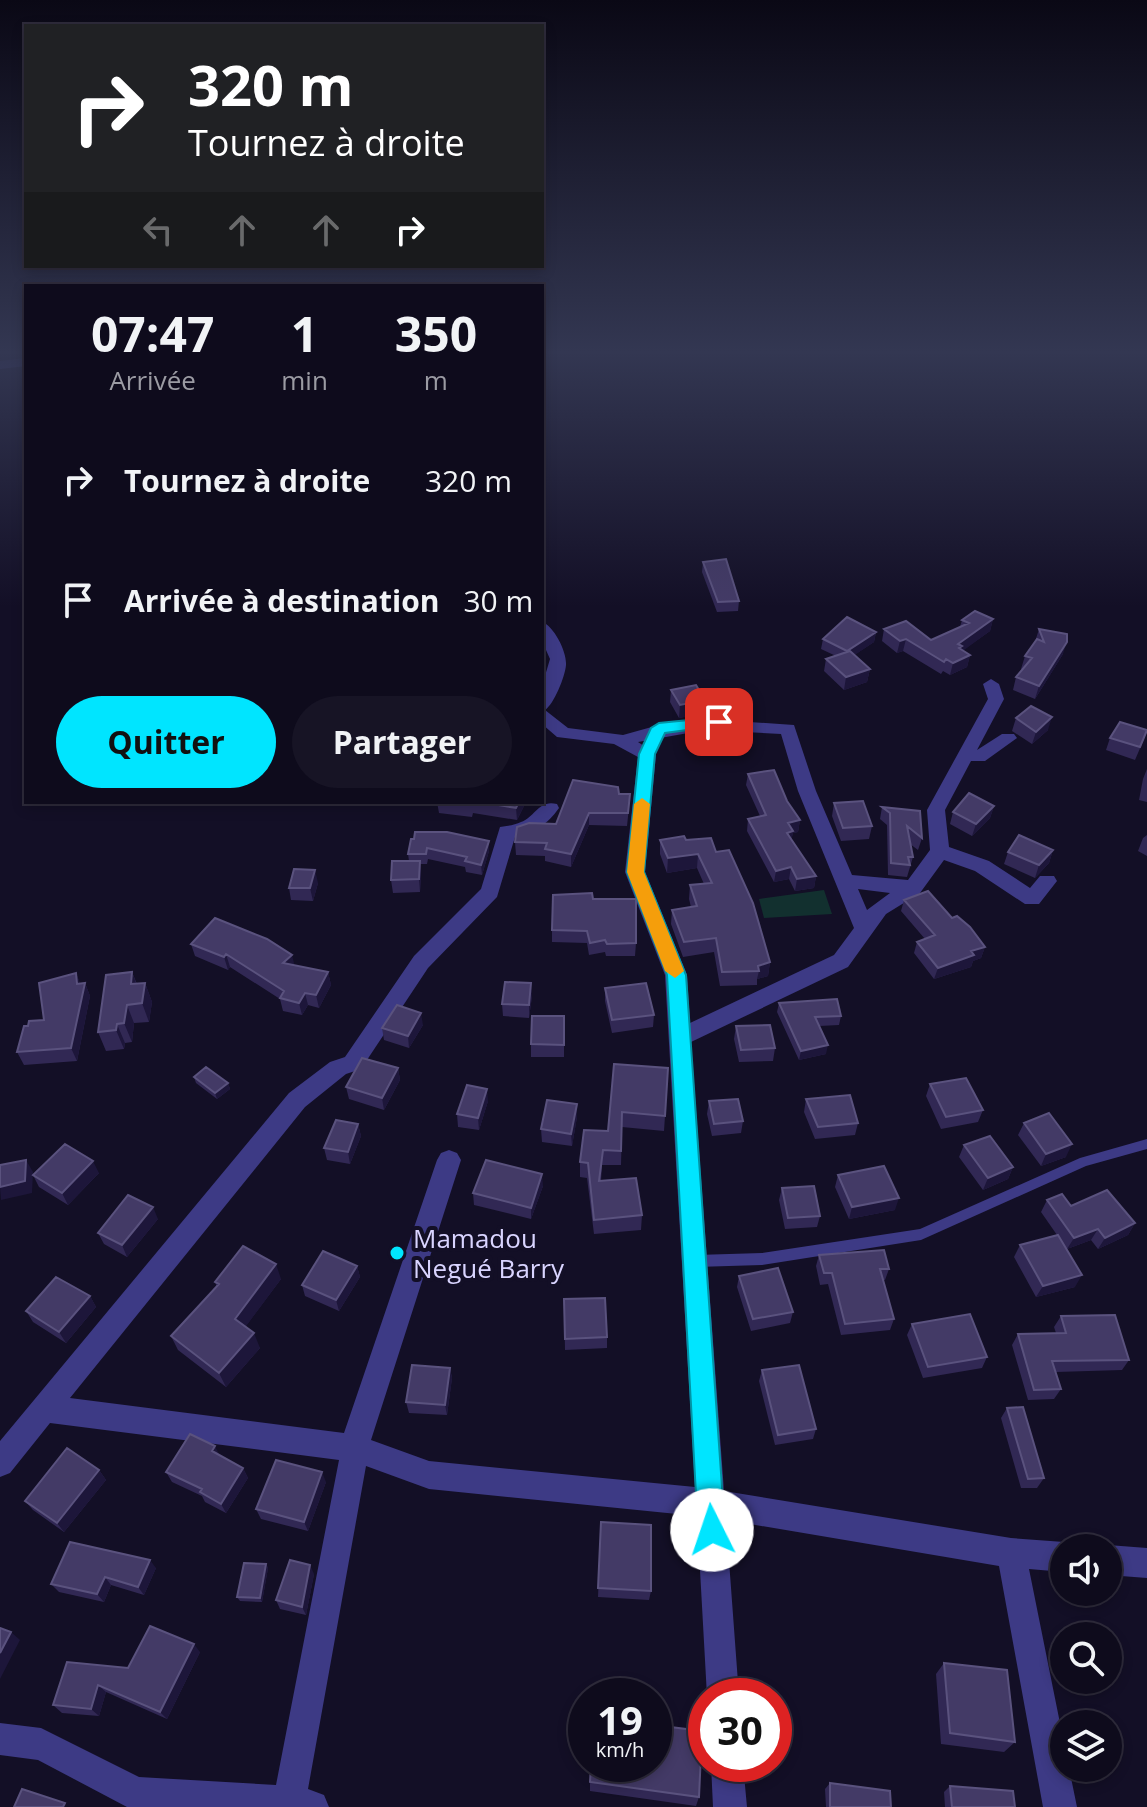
<!DOCTYPE html>
<html lang="fr">
<head>
<meta charset="utf-8">
<style>
	:root { --surface:#0e0b1c; --page:#171425; --text:#f1f3f6; --muted:#9b9ba3; --line:#2e2b3b; --accent:#00e5ff }
	body { margin:0; font-family:"Open Sans",sans-serif; background:var(--page); color:var(--text); height:100vh; display:flex; flex-direction:column; font-size:30px; white-space:nowrap }
	* { box-sizing:border-box; margin:0 }
	p { font-size:26px; color:var(--muted) }
	.icon { flex:none; width:44px; height:44px; fill:none; stroke:currentColor; stroke-width:2; stroke-linecap:round; stroke-linejoin:round }
	.map { position:relative; flex:1; overflow:hidden }
	.panel { position:absolute; left:24px; top:284px; width:520px; height:520px; display:flex; flex-direction:column; background:var(--surface); border-radius:0px; box-shadow:0 4px 12px #0003,0 0 0 2px var(--line) }
	.panel>* { flex:none }
	.hud { position:absolute; left:24px; top:24px; width:520px; height:244px; border-radius:0px; box-shadow:0 4px 12px #0003,0 0 0 2px var(--line); background:#202124; color:#fff; overflow:hidden }
	.fabs { position:absolute; left:1050px; top:1534px; display:grid; gap:16px }
	.fabs a { display:grid; place-items:center; width:72px; height:72px; border-radius:50%; background:var(--surface); box-shadow:0 4px 12px #0003,0 0 0 2px var(--line); font-size:40px }
	.speed { position:absolute; left:568px; top:1678px; display:flex; gap:16px; font-size:40px; font-weight:700; text-align:center }
	.speed>* { display:grid; place-content:center; width:104px; height:104px; border-radius:50%; background:var(--surface); box-shadow:0 4px 12px #0003,0 0 0 2px var(--line); line-height:1 }
	.speed small { font-size:20px; font-weight:400 }
	.speed .limit { border:12px solid #d22; background:#fff; color:#111 }
	.pin { position:absolute; display:grid; place-items:center; width:68px; height:68px; color:#fff; margin:-34px; border-radius:16px; box-shadow:0 4px 12px #0006 }
	.me { position:absolute; width:88px; margin:-44px; rotate:356deg; stroke-linejoin:round; filter:drop-shadow(0 0 6px #0008) }
	.turn { display:flex; align-items:center; gap:28px; height:168px; padding:0 32px; font-size:36px }
	.turn .icon { width:104px; height:104px; stroke-width:2.5 }
	.turn b { display:block; font-size:56px; line-height:68px }
	.lanes { display:flex; align-items:center; height:76px; padding:0 32px; background:#0003; justify-content:center; gap:40px; direction:ltr }
	.lanes .off { opacity:.35 }
	.eta { display:flex; justify-content:space-evenly; align-items:center; height:136px; text-align:center }
	.eta b { font-size:48px; font-weight:700; line-height:56px }
	.primary-button { display:flex; gap:16px; margin-top:auto; padding:16px 32px }
	.primary-button a { flex:1; height:92px; border-radius:48px; background:var(--accent); color:#111; font-size:32px; font-weight:700; line-height:92px; text-align:center }
	.primary-button a+a { background:var(--page); color:var(--text) }
	ul { padding:0; list-style:none }
	li { display:flex; align-items:center; gap:24px; height:120px; padding:0 32px }
	li div { flex:1 }
	li b { display:block; font-size:30px }
	li em { font-style:normal }
	.map>svg:first-child { display:block }
</style>
</head>
<body>
<div class="map">
<svg width="1147" height="1807" viewBox="0 0 1147 1807">
	<rect width="100%" height="100%" fill="#130f26"/>
	<path fill="#12302f" d="M824,890L832,914L764,918L759,899Z"/>
	<g fill="none" stroke-linecap="round" stroke-linejoin="round">
		<path fill="#3d3a85" fill-rule="evenodd" d="M1147,1139V1149L1086,1166L921,1240L762,1265L696,1267L692,1265L690,1261L692,1257L696,1255L762,1253L920,1229L1080,1158Z"/>
		<path fill="#3d3a85" fill-rule="evenodd" d="M26,358V366L0,369V361Z
			M542,622C554,626 567,652 566,665C565,677 554,704 545,710L568,728L623,735L666,723L705,719L794,725L816,791L852,875L908,880L930,850L927,810L988,699L983,684L991,679L999,684L1004,699L977,750L1002,734H1014L1017,738L985,761H971L945,810L949,847L989,861L1030,888L1040,876H1054L1057,881L1039,904H1025L975,871L944,860L920,893L886,914L848,967L691,1042L724,1491L1011,1538L1064,1542L1075,1546L1064,1548V1572L1029,1569L1064,1743V1768H1069L1077,1807H1043L999,1566L726,1520L739,1696H707L697,1516L429,1489L366,1466L308,1789L324,1795L329,1807H127L38,1760L0,1755V1723L41,1728L139,1777L276,1785L339,1460L50,1423L10,1473L0,1477V1441L289,1093L330,1062L345,1057L414,956L481,889L500,827C507,826 515,825 521,822C535,817 539,799 557,804L559,808C547,825 535,832 515,837L497,897L428,968L361,1069L346,1074L305,1107L70,1398L344,1433L437,1160L441,1153L449,1150L457,1153L461,1160L371,1440L429,1461L695,1487L665,975L625,872L638,757L614,744L557,737L542,724V686L550,659L542,641ZM705,730L781,734L798,791L854,928L834,955L690,1023L687,975L645,872L656,754L638,742ZM858,889L890,893L867,910Z
			M1108,1545L1147,1548V1578L1108,1575V1548H1101Z
			M711,1764H743L747,1807H713Z"/>
	</g>
	<path fill="#312854" d="M703,562L739,601L738,611L717,612L702,572Z
		M993,619L990,631L963,650L970,655L967,667L950,675L943,671L941,674L903,651L897,653L882,641L884,629L931,640L960,627L962,620Z
		M1039,629L1063,654L1035,699L1013,690L1016,677L1023,669H1021L1025,656L1035,642Z
		M876,632L874,642L854,655L870,669L867,682L844,690L824,671L826,659L836,656L821,649L823,639Z
		M671,690L704,713L679,718L670,702Z
		M1016,718L1048,730L1032,744L1012,731Z
		M1147,732L1135,760L1106,750L1110,738Z
		M1147,769V802L1139,800L1143,779Z
		M748,774L787,801L800,820L798,832L793,833L791,840L816,876L814,888L795,891L789,879L774,882L747,831L748,819L760,816L746,785Z
		M619,794L629,807L627,826L589,825L571,867L545,861V856L516,855L515,842Z
		M437,802H526L517,820L473,813L472,817L439,813Z
		M834,803L872,826L869,839L841,841L832,816Z
		M994,806L990,818L972,836L950,824L953,812Z
		M882,807L922,838L918,850L910,844L913,857L907,877L888,875L887,825L880,819Z
		M1147,835V856L1138,851L1143,838Z
		M411,839L489,841V851L482,875L466,872L465,867L428,859L427,864H420L421,873L420,892L393,893L391,880L409,861L408,854Z
		M660,840H686L716,852L770,962L768,976L757,979V985L720,986L714,952L683,957L671,924L672,910L691,907L689,899L690,885L704,884L697,868L667,873L660,854Z
		M1053,850L1049,863L1035,878L1004,864L1008,852Z
		M318,883L313,901L291,900L289,888Z
		M593,899L636,943L635,956H606L605,952L589,955L587,943L552,942V930Z
		M904,900L952,918L985,947L981,958L973,961L971,967L934,979L914,953L917,942L925,939L901,911Z
		M191,944L328,972L331,985L319,1008L308,1005L302,1015L283,1011L280,999L230,967L228,970L195,956Z
		M132,972L137,984L145,983L152,1002L149,1022L134,1023L132,1042L125,1043L124,1049L106,1051L98,1032Z
		M76,973L80,984L85,983L90,996L77,1061L24,1065L17,1052L28,1026L44,1020Z
		M605,988L654,1015L653,1027L612,1033L605,1001Z
		M532,996L529,1018L503,1016L502,1004Z
		M779,1003L841,1016L839,1025L819,1026L826,1054L799,1060L777,1012Z
		M564,1016V1057H531V1044Z
		M423,1025L409,1048L384,1040L382,1028Z
		M736,1026L775,1048L773,1061L739,1062L734,1039Z
		M614,1064L665,1116L664,1131L622,1127L621,1165H602L601,1181L642,1215L641,1230L594,1234L587,1178L580,1177V1162L608,1131Z
		M398,1068L400,1080L384,1110L349,1099L346,1087Z
		M194,1077L228,1083L230,1089L217,1099L196,1083Z
		M930,1084L983,1110L978,1122L941,1129L926,1096Z
		M806,1099L858,1123L855,1135L815,1139L804,1112Z
		M488,1101L479,1130L458,1127L457,1114Z
		M709,1101L743,1121L741,1133L712,1136L707,1114Z
		M577,1117L572,1146L542,1142L541,1129Z
		M1024,1123L1066,1157L1041,1166L1018,1135Z
		M358,1124L361,1136L350,1164L327,1160L324,1148Z
		M964,1145L1013,1167L1008,1179L983,1190L959,1157Z
		M99,1173L68,1205L39,1187L33,1175Z
		M838,1175L895,1210L849,1219L835,1187Z
		M543,1186L531,1219L474,1205L473,1193Z
		M782,1188L820,1216L817,1227L785,1229L779,1200Z
		M1047,1200L1135,1223L1128,1235L1098,1249L1091,1240L1067,1249L1061,1241L1075,1287L1036,1297L1014,1257L1020,1245L1057,1235L1041,1212Z
		M158,1219L127,1257L104,1244L98,1233Z
		M819,1255L889,1269L885,1280H883L894,1319L890,1330L841,1335L828,1284L820,1285L816,1266Z
		M357,1266L360,1277L339,1311L305,1296L302,1285Z
		M739,1276L793,1312L790,1323L751,1331L737,1287Z
		M281,1279L245,1327L260,1348L226,1387L178,1350L171,1336L217,1287L215,1282Z
		M90,1296L96,1307L66,1343L33,1322L26,1311Z
		M564,1299L607,1337V1348L565,1350Z
		M1061,1316L1129,1360L1122,1370L1056,1372L1061,1389L1054,1399L1028,1400L1012,1345L1018,1334L1056,1333L1054,1327Z
		M912,1324L987,1357L982,1368L923,1378L907,1335Z
		M450,1368L452,1378L447,1415L409,1413L406,1402Z
		M762,1370L816,1429L813,1439L775,1445L759,1381Z
		M1007,1408L1044,1478L1037,1488H1021L1001,1418Z
		M220,1456L243,1468L248,1478L226,1513L205,1502L202,1496L172,1482L166,1472Z
		M99,1470L106,1480L64,1532L33,1510L25,1501Z
		M326,1482L308,1531L261,1519L256,1509Z
		M601,1522L651,1591L649,1600L598,1597Z
		M266,1564L268,1568L262,1602L240,1601L237,1597Z
		M156,1568L144,1595L111,1585L104,1602L59,1592L51,1584Z
		M314,1574L306,1615L280,1609L276,1600Z
		M200,1652L167,1719L106,1692L99,1716L62,1713L53,1705L128,1668Z
		M944,1663L1015,1742L1004,1752L941,1744L936,1674Z
		M590,1782L699,1797L696,1806L590,1791Z
		M830,1783L891,1807H826L825,1789Z
		M950,1786L1015,1807H945L944,1792Z"/>
	<path fill="#1d163a" d="M993,619L990,631L960,653L958,644Z
		M876,632L874,642L846,661L847,651Z
		M906,639L903,651L897,653L900,641Z
		M1067,642L1063,654L1035,699L1039,686Z
		M970,655L967,667L950,675L953,663Z
		M870,669L867,682L844,690L846,677Z
		M705,700L704,713L679,718L680,705Z
		M1052,717L1048,730L1032,744L1036,732Z
		M519,802H526L517,820L516,808Z
		M994,806L990,818L972,836L976,824Z
		M589,813V825L571,867V854Z
		M800,820L798,832L793,833L791,843L785,844L788,823Z
		M489,841V851L482,875L481,865Z
		M1053,850L1049,863L1035,878L1039,865Z
		M698,854L697,868L667,873L668,858Z
		M420,861L421,873L420,892L419,879Z
		M791,867L789,879L774,882L776,871Z
		M315,870L318,883L313,901L310,888Z
		M816,876L814,888L795,891L797,879Z
		M985,947L981,958L973,961L971,967L934,979L938,968L971,951Z
		M226,954L230,967L228,970L224,957Z
		M292,955L295,967L283,963Z
		M770,962L768,976L757,979L759,971L758,966Z
		M132,972L139,991L131,984Z
		M328,972L331,985L319,1008L316,995Z
		M76,973L81,985L85,983L90,996L77,1061L71,1048L77,984Z
		M145,983L152,1002L149,1022L142,1003Z
		M531,983L532,996L529,1018V1005Z
		M305,993L308,1005L302,1015L299,1003Z
		M127,1005L134,1023L132,1042L124,1023Z
		M421,1013L423,1025L409,1048L408,1036Z
		M117,1024L125,1043L124,1049L116,1030Z
		M828,1045L826,1054L799,1060L801,1051Z
		M398,1068L400,1080L384,1110L382,1098Z
		M228,1083L230,1089L217,1099L215,1093Z
		M487,1089L488,1101L479,1130L478,1118Z
		M577,1104V1117L572,1146L571,1134Z
		M358,1124L361,1136L350,1164L348,1152Z
		M1072,1144L1066,1157L1041,1166L1046,1154Z
		M26,1160L33,1172L32,1193L1,1200L0,1187Z
		M93,1161L99,1173L68,1205L62,1193Z
		M1013,1167L1008,1179L983,1190L988,1178Z
		M542,1174L543,1186L531,1219V1208Z
		M899,1198L895,1210L849,1219L852,1207Z
		M153,1207L158,1219L127,1257L122,1245Z
		M1135,1223L1128,1235L1098,1249L1105,1238Z
		M1098,1229L1091,1240L1067,1249L1074,1238Z
		M276,1264L281,1279L241,1333L235,1319Z
		M357,1266L360,1277L339,1311L336,1300Z
		M1082,1275L1075,1287L1036,1297L1043,1286Z
		M90,1296L96,1307L66,1343L59,1332Z
		M254,1333L260,1348L226,1387L219,1373Z
		M450,1368L452,1378L447,1415L445,1405Z
		M215,1446L220,1456L212,1451Z
		M243,1468L248,1478L226,1513L221,1504Z
		M99,1470L106,1480L64,1532L57,1523Z
		M322,1472L326,1482L308,1531L304,1522Z
		M150,1560L156,1568L144,1595L138,1587Z
		M266,1564L268,1568L262,1602L260,1598Z
		M310,1565L314,1574L306,1615L302,1607Z
		M105,1577L111,1585L104,1602L97,1594Z
		M11,1632L20,1640L0,1679V1653Z
		M194,1644L200,1652L167,1719L160,1712Z
		M98,1685L106,1692L99,1716L91,1709Z"/>
	<path fill="#433a66" stroke="#5a527e" stroke-width="2" d="M726,559L739,601L718,602L703,562Z
		M975,611L993,619L958,644L962,646L959,648L970,655L953,663L946,659L944,662L906,639L900,641L884,629L906,621L931,640L969,623L962,620Z
		M847,617L876,632L847,651L823,639Z
		M1039,629L1067,634V642L1039,686L1016,677L1032,658L1025,656L1037,639L1044,642Z
		M850,651L870,669L846,677L826,659Z
		M696,685L705,700L680,705L671,690Z
		M1031,706L1052,717L1036,732L1016,718Z
		M1120,722L1147,730L1140,747L1110,738Z
		M774,770L787,801L800,820L788,823L793,831L787,833L816,876L797,879L791,867L776,871L748,819L766,815L748,774Z
		M573,780L618,787L619,794H630L628,813H589L571,854L545,849L547,843L515,842L517,827L529,823L556,824Z
		M969,793L994,806L976,824L953,812Z
		M863,801L872,826L843,828L834,803Z
		M451,802H472L471,804Z
		M481,802H519L516,808Z
		M882,807L920,811L922,838L907,826L913,857H908L910,865L891,863L890,813Z
		M415,832H447L489,841L481,865L465,861L467,857L427,848L426,854H408L411,839H414Z
		M1019,835L1053,850L1039,865L1008,852Z
		M684,836L686,840L711,838L716,852L729,850L753,903L770,962L758,966L759,971L722,972L716,938L684,942L672,910L697,906L690,885L712,883L698,854L668,858L660,840Z
		M392,861H420L419,879L391,880Z
		M294,869L315,870L310,888H289Z
		M928,891L952,918L957,916L970,927L985,947L971,951L974,955L938,968L917,942L935,935L904,900Z
		M592,893L593,899H636V943L607,944L605,940L590,943L587,931L552,930L553,895Z
		M215,918L267,939L292,955L283,963L328,972L316,995L305,993L299,1003L280,998L284,991L226,954L224,957L191,944Z
		M132,972L131,984L145,983L142,1003L127,1005L124,1023L117,1024L116,1030L98,1032L106,975Z
		M76,973L77,984L85,983L71,1048L17,1052L24,1026H28L29,1021L44,1020L39,983Z
		M505,982L531,983L529,1005L502,1004Z
		M646,983L654,1015L612,1020L605,988Z
		M837,999L841,1016L815,1017L828,1045L801,1051L779,1003Z
		M397,1005L421,1013L408,1036L382,1028Z
		M532,1016H564V1045L531,1044Z
		M770,1025L775,1048L741,1050L736,1026Z
		M362,1058L398,1068L382,1098L346,1087Z
		M614,1064L668,1068L665,1116L622,1112L621,1151L603,1150L599,1181L636,1178L642,1215L594,1220L588,1163L580,1162L584,1130L608,1131Z
		M206,1067L228,1083L215,1093L194,1077Z
		M966,1078L983,1110L946,1117L930,1084Z
		M467,1085L487,1089L478,1118L457,1114Z
		M850,1095L858,1123L818,1127L806,1099Z
		M738,1099L743,1121L714,1124L709,1101Z
		M547,1100L577,1104L571,1134L541,1129Z
		M1049,1113L1072,1144L1046,1154L1024,1123Z
		M336,1120L358,1124L348,1152L324,1148Z
		M990,1136L1013,1167L988,1178L964,1145Z
		M65,1144L93,1161L62,1193L33,1175Z
		M26,1160L25,1181L0,1187V1165Z
		M486,1160L542,1174L531,1208L473,1193Z
		M884,1166L899,1198L852,1207L838,1175Z
		M814,1186L820,1216L788,1218L782,1188Z
		M1107,1190L1135,1223L1105,1238L1098,1229L1074,1238L1047,1200L1062,1194L1071,1206Z
		M128,1195L153,1207L122,1245L98,1233Z
		M1058,1235L1082,1275L1043,1286L1020,1245Z
		M243,1246L276,1264L235,1319L254,1333L219,1373L171,1336L219,1284L215,1282Z
		M884,1250L889,1269H880L894,1319L845,1324L832,1273H824L819,1255Z
		M323,1251L357,1266L336,1300L302,1285Z
		M778,1268L793,1312L753,1319L739,1276Z
		M56,1277L90,1296L59,1332L26,1311Z
		M605,1298L607,1337L565,1339L564,1299Z
		M970,1314L987,1357L928,1367L912,1324Z
		M1115,1315L1129,1360L1052,1361L1061,1389L1034,1390L1018,1334L1066,1333L1061,1316Z
		M412,1365L450,1368L445,1405L406,1402Z
		M799,1365L816,1429L778,1435L762,1370Z
		M1023,1407L1044,1478L1028,1479L1007,1408Z
		M190,1434L215,1446L212,1451L243,1468L221,1504L200,1492L202,1489L166,1472Z
		M67,1448L99,1470L57,1523L25,1501Z
		M276,1460L322,1472L304,1522L256,1509Z
		M601,1522L651,1525V1591L598,1588Z
		M70,1542L150,1560L138,1587L105,1577L97,1594L51,1584Z
		M290,1560L310,1565L302,1607L276,1600Z
		M244,1563L266,1564L260,1598L237,1597Z
		M150,1626L194,1644L160,1712L98,1685L91,1709L53,1705L67,1662L128,1668Z
		M0,1628L11,1632L0,1653Z
		M944,1663L1007,1670L1015,1742L950,1733Z
		M654,1725L702,1731L699,1797L590,1782L591,1764H654Z
		M830,1783L890,1791L891,1807H830Z
		M950,1786L1013,1791L1015,1807H952Z
		M22,1789L65,1803L63,1807H14Z"/>
	<linearGradient id="sky" x2="0" y2="1"><stop stop-color="#0a0815"/><stop offset="0.58" stop-color="#333752"/><stop offset="1" stop-color="#333752" stop-opacity="0"/></linearGradient>
	<rect width="1147" height="607" fill="url(#sky)"/>
	<path fill="#00e5ff" stroke="#0095a6" stroke-width="2" d="M719,717L727,722L725,725L665,733L655,754L644,872L686,975L725,1530L721,1540L712,1544L702,1540L698,1530L667,975L627,872L639,754L651,728L659,723Z"/>
	<path fill="#f59e0b" d="M642,798L650,804L644,872L684,971L675,978L665,971L627,872L634,804Z"/>
	<circle fill="#00e5ff" stroke="#130f26" stroke-width="3" cx="397" cy="1253" r="8"/>
	<g text-anchor="middle" dominant-baseline="central" stroke-width="8" stroke-linejoin="round" paint-order="stroke">
		<g font-size="26" fill="#d9d4ff" stroke="#130f26" text-anchor="start">
			<text x="413" y="1238">Mamadou<tspan x="413" dy="30">Negué Barry</tspan></text>
		</g>
	</g>
</svg>
<div class="fabs">
<a><svg class="icon" aria-label="sound" viewBox="0 0 24 24"><path d="M4 9h4l5-4v14l-5-4H4zM17 9q2 3 0 6"/></svg></a>
<a><svg class="icon" aria-label="search" viewBox="0 0 24 24"><circle cx="10" cy="10" r="6"/><path d="M15 15l6 6"/></svg></a>
<a><svg class="icon" aria-label="layers" viewBox="0 0 24 24"><path d="M12 4l9 5-9 5-9-5zM3 14l9 5 9-5"/></svg></a>
</div>
<div class="speed"><div>19<small>km/h</small></div><div class="limit">30</div></div>
<div class="pin" style="left:719px;top:722px;background:#d93025"><svg class="icon" aria-label="arrive" viewBox="0 0 24 24"><path d="M6 21V4h12l-3 4 3 4H6"/></svg></div>
<svg class="me" style="left:712px;top:1530px" viewBox="-20 -20 40 40"><circle r="19" fill="#fff"/><path d="M0-13L10 11 0 6-10 11z" fill="#00e5ff"/></svg>
<div class="hud">
<div class="turn"><svg class="icon" aria-label="right" viewBox="0 0 24 24"><path d="M7 20v-9h11M14 6l5 5-5 5"/></svg><div><b>320 m</b>Tournez à droite</div></div>
<div class="lanes"><svg class="icon off" aria-label="left" viewBox="0 0 24 24"><path d="M17 20v-9H6M10 6l-5 5 5 5"/></svg><svg class="icon off" aria-label="ahead" viewBox="0 0 24 24"><path d="M12 20V5M6 11l6-6 6 6"/></svg><svg class="icon off" aria-label="ahead" viewBox="0 0 24 24"><path d="M12 20V5M6 11l6-6 6 6"/></svg><svg class="icon" aria-label="right" viewBox="0 0 24 24"><path d="M7 20v-9h11M14 6l5 5-5 5"/></svg></div>
</div>
<section class="panel">
<div class="eta">
<div><b>07:47</b><p>Arrivée</p></div>
<div><b>1</b><p>min</p></div>
<div><b>350</b><p>m</p></div>
</div>
<ul>
<li><svg class="icon" aria-label="right" viewBox="0 0 24 24"><path d="M7 20v-9h11M14 6l5 5-5 5"/></svg><div><b>Tournez à droite</b></div><em>320 m</em></li>
<li><svg class="icon" aria-label="arrive" viewBox="0 0 24 24"><path d="M6 21V4h12l-3 4 3 4H6"/></svg><div><b>Arrivée à destination</b></div><em>30 m</em></li>
</ul>
<div class="primary-button"><a>Quitter</a><a>Partager</a></div>
</section>
</div>
</body>
</html>
